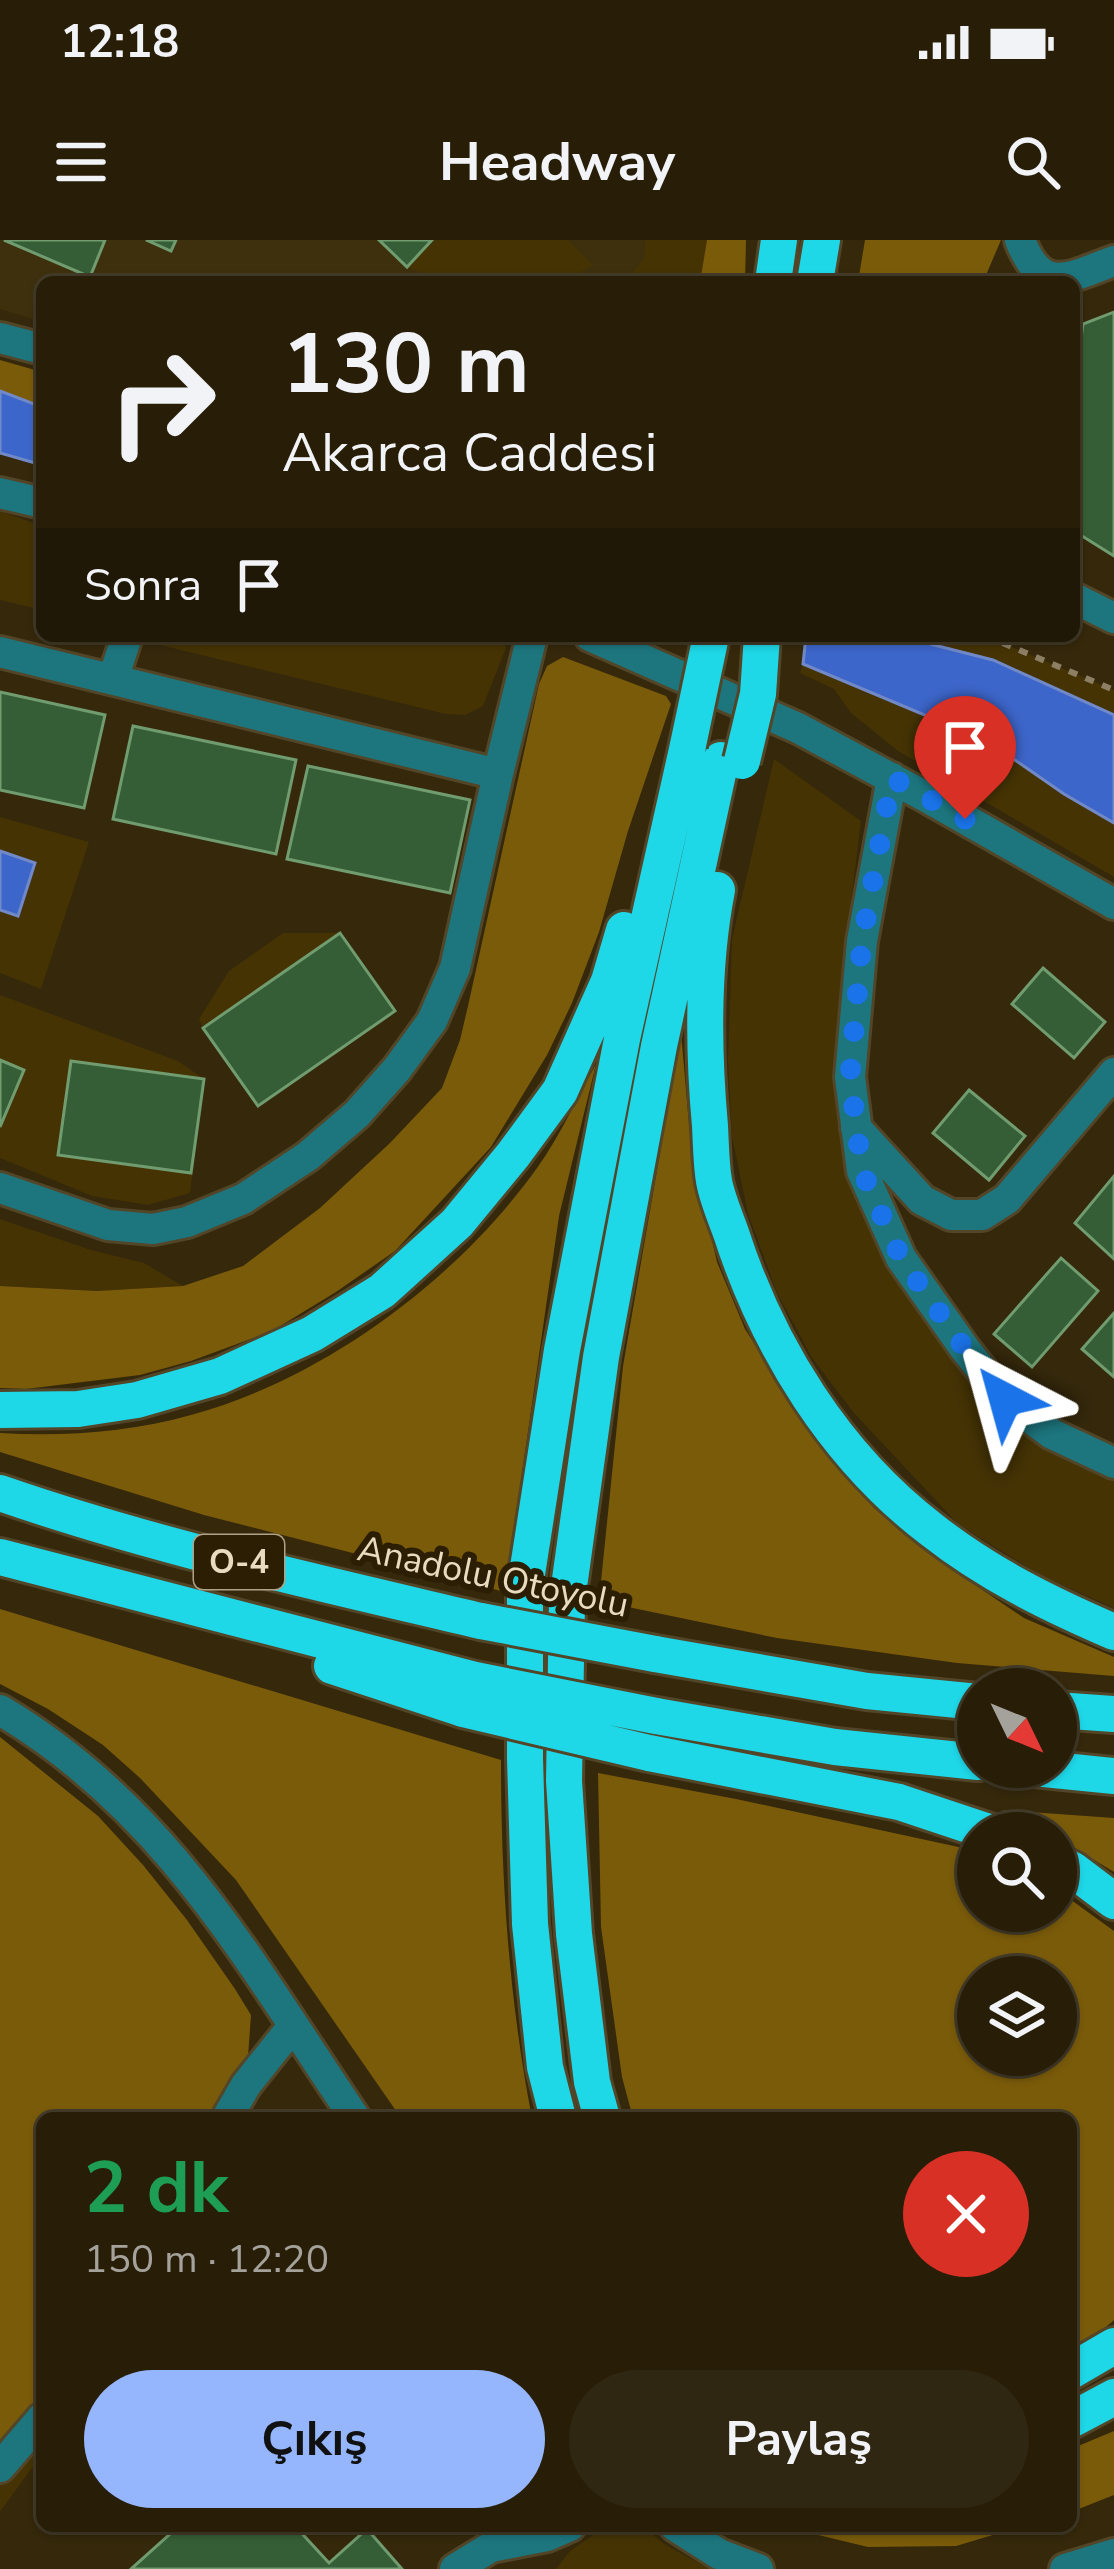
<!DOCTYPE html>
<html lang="tr">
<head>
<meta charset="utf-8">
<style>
	:root { --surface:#281e08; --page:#302712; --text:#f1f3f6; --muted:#a5a29c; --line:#443c29; --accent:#95b6fd }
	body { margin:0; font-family:"Nunito Sans",sans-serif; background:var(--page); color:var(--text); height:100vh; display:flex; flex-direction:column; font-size:45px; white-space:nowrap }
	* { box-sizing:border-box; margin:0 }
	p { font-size:39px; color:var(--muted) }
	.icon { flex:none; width:66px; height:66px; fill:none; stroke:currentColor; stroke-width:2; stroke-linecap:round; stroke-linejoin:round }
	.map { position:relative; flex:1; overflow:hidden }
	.side { position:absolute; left:36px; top:1872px; width:1041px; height:420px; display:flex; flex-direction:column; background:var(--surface); border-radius:18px; box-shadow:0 3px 9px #0004,0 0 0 3px var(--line) }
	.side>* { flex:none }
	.banner { position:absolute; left:36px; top:36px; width:1044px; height:366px; border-radius:18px; box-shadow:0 3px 9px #0004,0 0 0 3px var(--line); background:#281e08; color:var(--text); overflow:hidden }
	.needle { width:78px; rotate:133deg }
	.tools { position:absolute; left:957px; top:1428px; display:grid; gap:24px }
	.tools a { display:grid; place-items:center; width:120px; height:120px; border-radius:50%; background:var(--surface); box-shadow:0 3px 9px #0004,0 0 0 3px var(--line); font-size:60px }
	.pin { position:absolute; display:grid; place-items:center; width:102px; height:102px; color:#fff; margin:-123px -51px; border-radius:50% 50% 50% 0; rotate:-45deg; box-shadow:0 0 12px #0007 }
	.pin .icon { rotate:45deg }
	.me { position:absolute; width:132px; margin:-66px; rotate:321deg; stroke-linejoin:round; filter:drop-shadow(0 0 9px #0008) }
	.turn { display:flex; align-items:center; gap:42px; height:252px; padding:0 48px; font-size:54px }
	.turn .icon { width:156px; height:156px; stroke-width:2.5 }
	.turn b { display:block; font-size:84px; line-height:102px }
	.then { display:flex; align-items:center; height:114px; padding:0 48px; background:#0003; gap:24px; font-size:45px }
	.round { display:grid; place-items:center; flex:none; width:126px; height:126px; border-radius:63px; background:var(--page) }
	.summary { display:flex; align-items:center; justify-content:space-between; height:204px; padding:0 48px }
	h1 { font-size:72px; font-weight:700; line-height:90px; color:#1e9e55 }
	.action { display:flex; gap:24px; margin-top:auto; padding:24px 48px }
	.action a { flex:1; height:138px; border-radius:72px; background:var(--accent); color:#111; font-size:48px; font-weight:700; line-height:138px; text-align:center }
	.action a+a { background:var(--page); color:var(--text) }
	.status { display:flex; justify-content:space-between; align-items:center; height:84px; padding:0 60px; background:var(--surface); direction:ltr }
	.status svg { height:33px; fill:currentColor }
	header { display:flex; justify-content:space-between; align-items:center; height:156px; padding:0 48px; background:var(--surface); font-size:54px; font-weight:700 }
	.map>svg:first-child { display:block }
</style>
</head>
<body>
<div class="status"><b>12:18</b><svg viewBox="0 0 49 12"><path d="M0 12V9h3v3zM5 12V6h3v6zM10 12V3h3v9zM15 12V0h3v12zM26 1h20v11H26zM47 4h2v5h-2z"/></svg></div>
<header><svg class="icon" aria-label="menu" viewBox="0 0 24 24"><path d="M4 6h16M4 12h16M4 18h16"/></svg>Headway<svg class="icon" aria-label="search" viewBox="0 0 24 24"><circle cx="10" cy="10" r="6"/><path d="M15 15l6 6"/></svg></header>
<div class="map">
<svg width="1114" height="2329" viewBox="0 0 1114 2329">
	<rect width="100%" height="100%" fill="#35280b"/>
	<path fill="#3f300d" d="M0,0H645L644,18L625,42H42V82L0,69Z"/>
	<path fill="#453304" d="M432,0H568L593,25L564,42H445L407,27Z
		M645,0H707L700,42H625L644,18Z
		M0,271L42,286V370L0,360Z
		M155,396H502L506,408L483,466L465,475L446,474L160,405Z
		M899,396H986L1114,450V475L993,420Z
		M803,424L989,502L1064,554L1114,583V637L898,511L851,473L834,449L800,433Z
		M774,519L861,581L847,696L838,822L845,902L959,1117L1114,1234V1368L1040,1335L958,1284L854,1173L812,1118L777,1053L748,974L732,897L728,821L732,699Z
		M0,577L89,602L41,749L0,733Z
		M283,693H340L203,788L199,779L229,731Z
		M0,755L178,821L204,839L190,953L148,965L92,956L0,918Z
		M0,979L91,1010L144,1023L183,1046L98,1051L0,1046Z
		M42,2193V2214L0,2272V2243Z
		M606,2286H642L666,2305L710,2329H556L570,2311Z"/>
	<path fill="#7a5b0a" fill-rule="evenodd" d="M707,0H746L745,42H700Z
		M865,0H1001L983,42H858Z
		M0,120L42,132V167L0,151Z
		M563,417L666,456L671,464L628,591L599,692L572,763L547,815L491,907L395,1011L336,1052L272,1091L191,1121L140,1135L26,1149L0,1148V1046L97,1051L183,1046L243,1026L320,968L390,903L442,848L460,800L468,766L539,444L547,426Z
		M681,792L691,907L717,1022L745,1089L794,1165L832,1219L874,1268L928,1313L1024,1378L1114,1417V1436L957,1423L777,1398L599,1361L623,1126Z
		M596,824L559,976L505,1352L204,1275L0,1212V1193C63,1197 130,1192 191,1175C324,1139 458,1039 537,928C560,896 577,858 596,824Z
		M0,1369L501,1520C501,1640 509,1760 532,1878H401L236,1640L140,1538L103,1505L48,1469L0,1444Z
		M0,1497L98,1576L143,1625L187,1680L235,1749L251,1775L246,1845L227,1878H42V2178L0,2227Z
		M598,1533L736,1559L977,1611L978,1671H1056V1649L1114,1691V2080L1084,2106L1071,2112V1878H633L622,1837L601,1687ZM978,1737H1056V1815H978Z
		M1002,1570L1114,1578V1632L1056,1597V1593H1048Z
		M1114,2191V2255L1071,2272V2209Z
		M781,2286H1023L956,2306L868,2307Z"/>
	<path fill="#3d66ca" stroke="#7189c7" stroke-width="3" d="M0,151L42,167V225L0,213Z
		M806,396H899L993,420L1114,475V583L1064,554L989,502L803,424Z
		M0,611L35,623L18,676L0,670Z"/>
	<path fill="#355e36" stroke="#709c70" stroke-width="3" d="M4,0H105L90,37Z
		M146,0H176L171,11Z
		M379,0H432L407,27Z
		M1114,72V316L1074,291V152L1083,84Z
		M0,452L105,475L84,568L0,550Z
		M133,486L296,520L276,614L113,579Z
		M308,526L470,560L450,653L287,619Z
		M340,693L395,771L258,866L203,788Z
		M1043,728L1105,782L1074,818L1012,764Z
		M0,820L24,830L0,887Z
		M71,821L204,839L191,933L58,915Z
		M969,850L1025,896L989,940L933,893Z
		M1114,936V1019L1075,983Z
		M1061,1018L1098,1051L1032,1127L994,1094Z
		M1114,1073V1137L1082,1109Z
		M179,2286H295L329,2323L367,2289L402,2329H131Z"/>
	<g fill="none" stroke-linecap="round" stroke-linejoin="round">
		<g stroke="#524528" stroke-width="36">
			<path id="minor" d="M1020,0C1042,57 1070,37 1114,21
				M0,98L42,109
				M0,253L42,263
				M1074,358L1114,378
				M590,396L798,488L928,558L1114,664
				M0,412L498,534
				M113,439L127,396
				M892,538L862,701L850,837L862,931L901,1018L965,1109L1005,1159L1052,1194L1114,1223
				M856,888L922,960L951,975H982L1007,959L1114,833
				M0,948L108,985L153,989L187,982L243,959L308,916L357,874L397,829L432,781L455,728L498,534L532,396
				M0,1470C166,1568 250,1723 355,1878
				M227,1878L246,1845L293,1786
				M0,2227L42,2178
				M675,2286L719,2314L758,2329
				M455,2329L491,2307L547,2296L570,2286
				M1065,2329L1114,2314"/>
		</g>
		<g stroke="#524528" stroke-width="42">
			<path id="highway" d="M773,42L779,0
				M815,42L822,0
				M717,650C702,727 703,808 710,886C711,904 711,923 714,941C717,958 725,976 731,993C768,1107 835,1216 932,1290C988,1334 1049,1364 1114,1392
				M0,1170L78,1169L137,1160L220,1136L312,1094L382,1051L457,983L513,915L560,851L609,741L624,690
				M0,1253C156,1307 320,1343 481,1381
				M0,1317L475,1440
				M655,1414L867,1451L978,1462
				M332,1426L463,1469
				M1056,1470L1114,1474
				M656,1476L835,1507L978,1522
				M649,1513L899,1562L992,1593
				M1024,1527L1114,1536
				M1056,1622L1073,1630L1114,1661
				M558,1878L545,1827L530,1684L525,1519V1347L562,1110L622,799L688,505
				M602,1878L592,1842L574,1694L564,1541L567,1361L601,1117L659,806L721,520
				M1071,2131L1114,2106
				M1071,2180L1114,2157"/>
		</g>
		<path stroke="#8d7f63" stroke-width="6" stroke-dasharray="9 9" stroke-linecap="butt" d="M986,396L1114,450"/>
		<use href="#minor" stroke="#1d767e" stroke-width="30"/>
		<use href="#highway" stroke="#1ed7e7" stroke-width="36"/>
		<g stroke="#524528" stroke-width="42" stroke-linecap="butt">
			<path id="highway-bridge" d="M688,505L711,396
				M742,521L758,454L762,396
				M481,1381L655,1414
				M475,1440L656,1476
				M463,1469L649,1513"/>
		</g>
		<use href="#highway-bridge" stroke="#1ed7e7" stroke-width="36"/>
	</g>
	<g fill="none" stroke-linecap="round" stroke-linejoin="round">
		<path stroke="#1a73e8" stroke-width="21" stroke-dasharray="0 37.8" d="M965,579L892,538L862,701L850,836L862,931L901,1018L965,1109L1005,1159"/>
	</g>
	<g text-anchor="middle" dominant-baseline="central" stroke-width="12" stroke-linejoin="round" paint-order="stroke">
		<rect fill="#2b1e02" stroke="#b0a287" stroke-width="3" x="194" y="1295" width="90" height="54" rx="9"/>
		<g font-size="33" font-weight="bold" fill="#e9dbc0">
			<text x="239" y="1322">O-4</text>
		</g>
		<g font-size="36" fill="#e9dbc0" stroke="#2b1e02">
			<text transform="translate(493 1337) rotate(12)">Anadolu Otoyolu</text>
		</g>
	</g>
</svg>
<div class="tools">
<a><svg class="needle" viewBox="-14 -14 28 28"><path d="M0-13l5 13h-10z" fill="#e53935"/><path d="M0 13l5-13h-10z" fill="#a5a29c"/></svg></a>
<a><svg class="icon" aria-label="search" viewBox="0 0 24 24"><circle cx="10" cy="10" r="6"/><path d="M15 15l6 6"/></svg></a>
<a><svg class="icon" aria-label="layers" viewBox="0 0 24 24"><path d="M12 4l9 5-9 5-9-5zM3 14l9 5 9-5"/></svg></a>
</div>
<div class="pin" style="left:965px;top:579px;background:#d93025"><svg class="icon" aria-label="arrive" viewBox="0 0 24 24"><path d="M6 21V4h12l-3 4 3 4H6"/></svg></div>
<svg class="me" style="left:1005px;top:1159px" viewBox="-20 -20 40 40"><path d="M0-17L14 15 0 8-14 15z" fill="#1a73e8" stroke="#fff" stroke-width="4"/></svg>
<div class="banner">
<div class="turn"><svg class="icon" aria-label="right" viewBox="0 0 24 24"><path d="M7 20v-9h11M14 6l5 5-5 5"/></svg><div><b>130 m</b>Akarca Caddesi</div></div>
<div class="then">Sonra<svg class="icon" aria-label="arrive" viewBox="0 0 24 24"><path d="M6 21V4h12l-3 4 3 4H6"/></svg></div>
</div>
<section class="side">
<div class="summary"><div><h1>2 dk</h1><p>150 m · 12:20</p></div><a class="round" style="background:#d93025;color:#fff"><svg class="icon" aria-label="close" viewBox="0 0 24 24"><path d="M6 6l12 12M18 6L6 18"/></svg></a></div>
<div class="action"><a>Çıkış</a><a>Paylaş</a></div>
</section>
</div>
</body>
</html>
